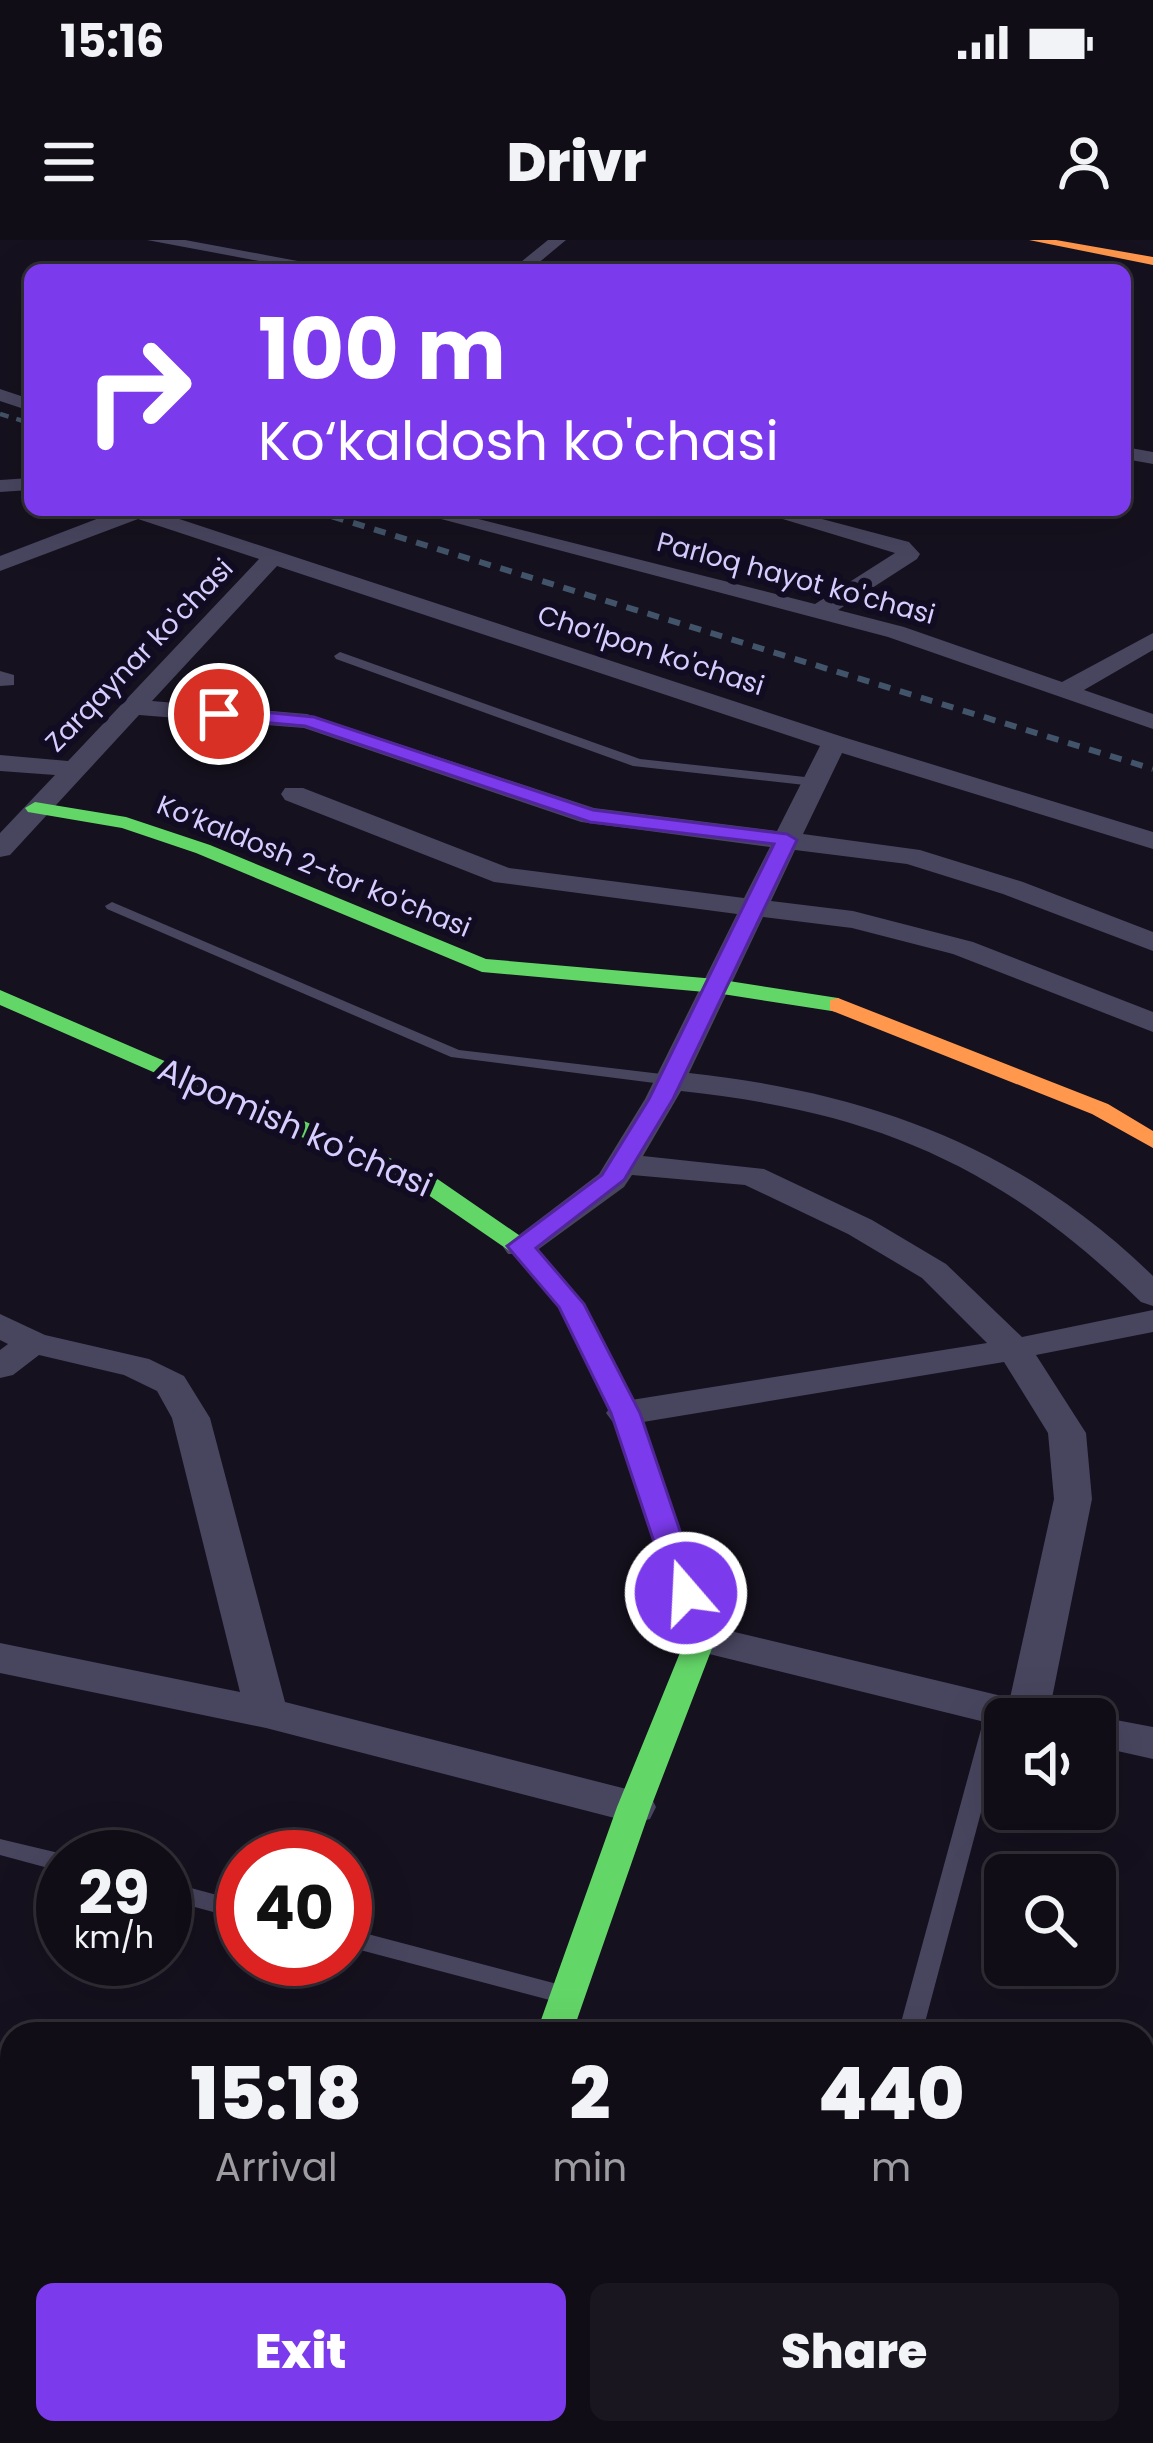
<!DOCTYPE html>
<html lang="en">
<head>
<meta charset="utf-8">
<style>
	:root { --surface:#100d16; --page:#19161f; --text:#f1f3f6; --muted:#9c9ca1; --line:#302d35; --accent:#7c3aed }
	body { margin:0; font-family:Poppins,sans-serif; background:var(--page); color:var(--text); height:100vh; display:flex; flex-direction:column; font-size:45px; white-space:nowrap }
	* { box-sizing:border-box; margin:0 }
	p { font-size:39px; color:var(--muted) }
	.icon { flex:none; width:66px; height:66px; fill:none; stroke:currentColor; stroke-width:2; stroke-linecap:round; stroke-linejoin:round }
	.map { position:relative; flex:1; overflow:hidden }
	.panel { position:absolute; left:0px; top:1782px; width:1155px; height:423px; display:flex; flex-direction:column; background:var(--surface); border-radius:36px 36px 0 0; box-shadow:0 12px 48px #0002,0 0 0 3px var(--line) }
	.panel>* { flex:none }
	.hud { position:absolute; left:24px; top:24px; width:1107px; height:252px; border-radius:18px; box-shadow:0 12px 48px #0002,0 0 0 3px var(--line); background:#7c3aed; color:#fff; overflow:hidden }
	.fabs { position:absolute; left:984px; top:1458px; display:grid; gap:24px }
	.fabs a { display:grid; place-items:center; width:132px; height:132px; border-radius:18px; background:var(--surface); box-shadow:0 12px 48px #0002,0 0 0 3px var(--line); font-size:60px }
	.speed { position:absolute; left:36px; top:1590px; display:flex; gap:24px; font-size:60px; font-weight:700; text-align:center }
	.speed>* { display:grid; place-content:center; width:156px; height:156px; border-radius:50%; background:var(--surface); box-shadow:0 12px 48px #0002,0 0 0 3px var(--line); line-height:1 }
	.speed small { font-size:30px; font-weight:400 }
	.speed .limit { border:18px solid #d22; background:#fff; color:#111 }
	.pin { position:absolute; display:grid; place-items:center; width:102px; height:102px; color:#fff; margin:-51px; border:6px solid #fff; border-radius:50%; box-shadow:0 3px 12px #0007 }
	.me { position:absolute; width:132px; margin:-66px; rotate:341deg; stroke-linejoin:round; filter:drop-shadow(0 0 9px #0008) }
	.turn { display:flex; align-items:center; gap:42px; height:252px; padding:0 36px; font-size:54px }
	.turn .icon { width:156px; height:156px; stroke-width:2.5 }
	.turn b { display:block; font-size:84px; line-height:102px }
	.eta { display:flex; justify-content:space-evenly; align-items:center; height:204px; text-align:center }
	.eta b { font-size:72px; font-weight:800; line-height:84px }
	.action { display:flex; gap:24px; margin-top:auto; padding:24px 36px }
	.action a { flex:1; height:138px; border-radius:18px; background:var(--accent); color:#fff; font-size:48px; font-weight:800; line-height:138px; text-align:center }
	.action a+a { background:var(--page); color:var(--text) }
	.status { display:flex; justify-content:space-between; align-items:center; height:84px; padding:0 60px; background:var(--surface); direction:ltr }
	.status svg { height:33px; fill:currentColor }
	header { display:flex; justify-content:space-between; align-items:center; height:156px; padding:0 36px; background:var(--surface); font-size:54px; font-weight:800 }
	.map>svg:first-child { display:block }
</style>
</head>
<body>
<div class="status"><b>15:16</b><svg viewBox="0 0 49 12"><path d="M0 12V9h3v3zM5 12V6h3v6zM10 12V3h3v9zM15 12V0h3v12zM26 1h20v11H26zM47 4h2v5h-2z"/></svg></div>
<header><svg class="icon" aria-label="menu" viewBox="0 0 24 24"><path d="M4 6h16M4 12h16M4 18h16"/></svg>Drivr<svg class="icon" aria-label="person" viewBox="0 0 24 24"><circle cx="12" cy="8" r="4"/><path d="M4 21q1-7 8-7t8 7"/></svg></header>
<div class="map">
<svg width="1153" height="2203" viewBox="0 0 1153 2203">
	<rect width="100%" height="100%" fill="#15111e"/>
	<g fill="none" stroke-linecap="round" stroke-linejoin="round">
		<path fill="#48455f" fill-rule="evenodd" d="M340,412L640,519L814,538L820,542L814,546L633,526L336,419L334,416Z
			M112,662L459,810L670,835L678,840L670,845L451,817L107,669L105,666Z
			M997,1463L1005,1466L1008,1471L923,1790L921,1794H901L899,1790L986,1471L989,1466Z
			M0,1599L63,1614L71,1617H63V1632L0,1615Z
			M165,1641L243,1662V1680L165,1659Z
			M345,1688L561,1745L569,1747L573,1754L569,1761L561,1763L345,1706Z
			M1143,2144L1153,2147V2173L1143,2170Z
			M12,2146V2187L10,2191L0,2195V2154L2,2150Z"/>
		<path fill="#48455f" fill-rule="evenodd" d="M147,0H185L346,30H307Z
			M548,0H566L530,30H511Z
			M0,149L30,159V171L0,161Z
			M1125,207L1153,212V224L1125,219Z
			M30,238V250L0,252V240Z
			M120,270H152L843,497L1153,592V609L842,513L803,594L920,610L1023,642L1153,692V711L1003,654L907,624L795,610L771,661L853,671L973,702L1153,772V792L953,714L852,688L763,677L689,833C871,853 1020,907 1153,1036V1066L1141,1062C1000,925 876,872 681,851L643,916L764,929L872,980L946,1024L1022,1097L1153,1070V1092L1036,1115L1086,1193L1092,1259L1050,1468L1057,1479H1005V1487L701,1412L686,1408L680,1398L686,1388L701,1384L1010,1458L1054,1259L1048,1193L1004,1122L625,1185L612,1181L606,1173L612,1165L625,1161L987,1103L922,1038L848,994L745,945L632,935L624,947L532,1014H508L503,1007L599,934L645,859L737,674L494,642L285,560L281,554L285,548H303L509,628L744,658L770,607L581,582L304,488L139,475L10,615L0,617V593L55,535L0,531V515L68,521L259,319L138,279L0,331V316ZM277,326L820,506L777,591L594,568L307,474L152,461Z
			M407,270H443L815,364L895,313L753,270H788L909,302L920,314L917,319L838,370L904,387L1062,442L1153,393V410L1084,450L1153,474V489L888,397Z
			M0,431L14,435V445L0,446Z
			M0,1074L45,1095L149,1119L184,1136L210,1178L285,1462L650,1555L656,1567L650,1579L634,1583L266,1488L0,1433V1403L240,1452L172,1178L157,1151L124,1135L39,1115L13,1135L0,1138V1110L8,1104L0,1100Z
			M1095,1476L1153,1487V1519L1095,1506V1479H1083Z
			M0,1811L12,1815V1855L0,1851Z
			M1153,1828V1918L1143,1921V1831Z
			M360,2193H416L412,2203H356Z
			M1058,2193H1114L1112,2203H1056Z"/>
		<path fill="#63d668" fill-rule="evenodd" d="M35,562L126,577L210,605L486,719L716,739L838,758L849,765L838,772L716,753L482,732L196,613L122,588L28,572L25,568Z
			M0,750L436,938L529,1002L584,1064L639,1173L716,1398L651,1567L572,1794H536L617,1567L686,1398L611,1173L559,1067L511,1012L418,948L0,765Z"/>
		<path fill="#ff974d" fill-rule="evenodd" d="M1029,0H1056L1153,17V25Z
			M838,758L1108,864L1153,891V908L1092,874L830,770V760Z"/>
		<path stroke="#425469" stroke-width="4.5" stroke-dasharray="9 8" stroke-linecap="butt" d="M0,174L30,183"/>
		<path stroke="#425469" stroke-width="6" stroke-dasharray="12 10" stroke-linecap="butt" d="M311,270L1153,529"/>
	</g>
	<path fill="#7c3aed" stroke="#51269a" stroke-width="3" d="M219,468L314,477L593,570L787,594L797,600L673,859L624,940L536,1008L584,1064L640,1173L701,1353L697,1360L686,1363L671,1353L611,1173L559,1067L507,1006L602,935L649,859L774,604L590,582L305,486L212,478V470Z"/>
	<g text-anchor="middle" dominant-baseline="central" stroke-width="12" stroke-linejoin="round" paint-order="stroke">
		<g font-size="27" fill="#d7cdff" stroke="#120c23">
			<text transform="translate(796 338) rotate(15)">Parloq hayot ko'chasi</text>
			<text transform="translate(651 410) rotate(18)">Cho‘lpon ko'chasi</text>
			<text transform="translate(139 415) rotate(-46)">Zarqaynar ko'chasi</text>
			<text transform="translate(314 626) rotate(22)">Ko‘kaldosh 2-tor ko'chasi</text>
		</g>
		<g font-size="33" fill="#d7cdff" stroke="#120c23">
			<text transform="translate(295 887) rotate(24)">Alpomish ko'chasi</text>
		</g>
	</g>
</svg>
<div class="fabs">
<a><svg class="icon" aria-label="sound" viewBox="0 0 24 24"><path d="M4 9h4l5-4v14l-5-4H4zM17 9q2 3 0 6"/></svg></a>
<a><svg class="icon" aria-label="search" viewBox="0 0 24 24"><circle cx="10" cy="10" r="6"/><path d="M15 15l6 6"/></svg></a>
</div>
<div class="speed"><div>29<small>km/h</small></div><div class="limit">40</div></div>
<div class="pin" style="left:219px;top:474px;background:#d93025"><svg class="icon" aria-label="arrive" viewBox="0 0 24 24"><path d="M6 21V4h12l-3 4 3 4H6"/></svg></div>
<svg class="me" style="left:686px;top:1353px" viewBox="-20 -20 40 40"><circle r="17" fill="#7c3aed" stroke="#fff" stroke-width="3"/><path d="M0-11L8 9 0 5-8 9z" fill="#fff"/></svg>
<div class="hud">
<div class="turn"><svg class="icon" aria-label="right" viewBox="0 0 24 24"><path d="M7 20v-9h11M14 6l5 5-5 5"/></svg><div><b>100 m</b>Ko‘kaldosh ko'chasi</div></div>
</div>
<section class="panel">
<div class="eta">
<div><b>15:18</b><p>Arrival</p></div>
<div><b>2</b><p>min</p></div>
<div><b>440</b><p>m</p></div>
</div>
<div class="action"><a>Exit</a><a>Share</a></div>
</section>
</div>
</body>
</html>
